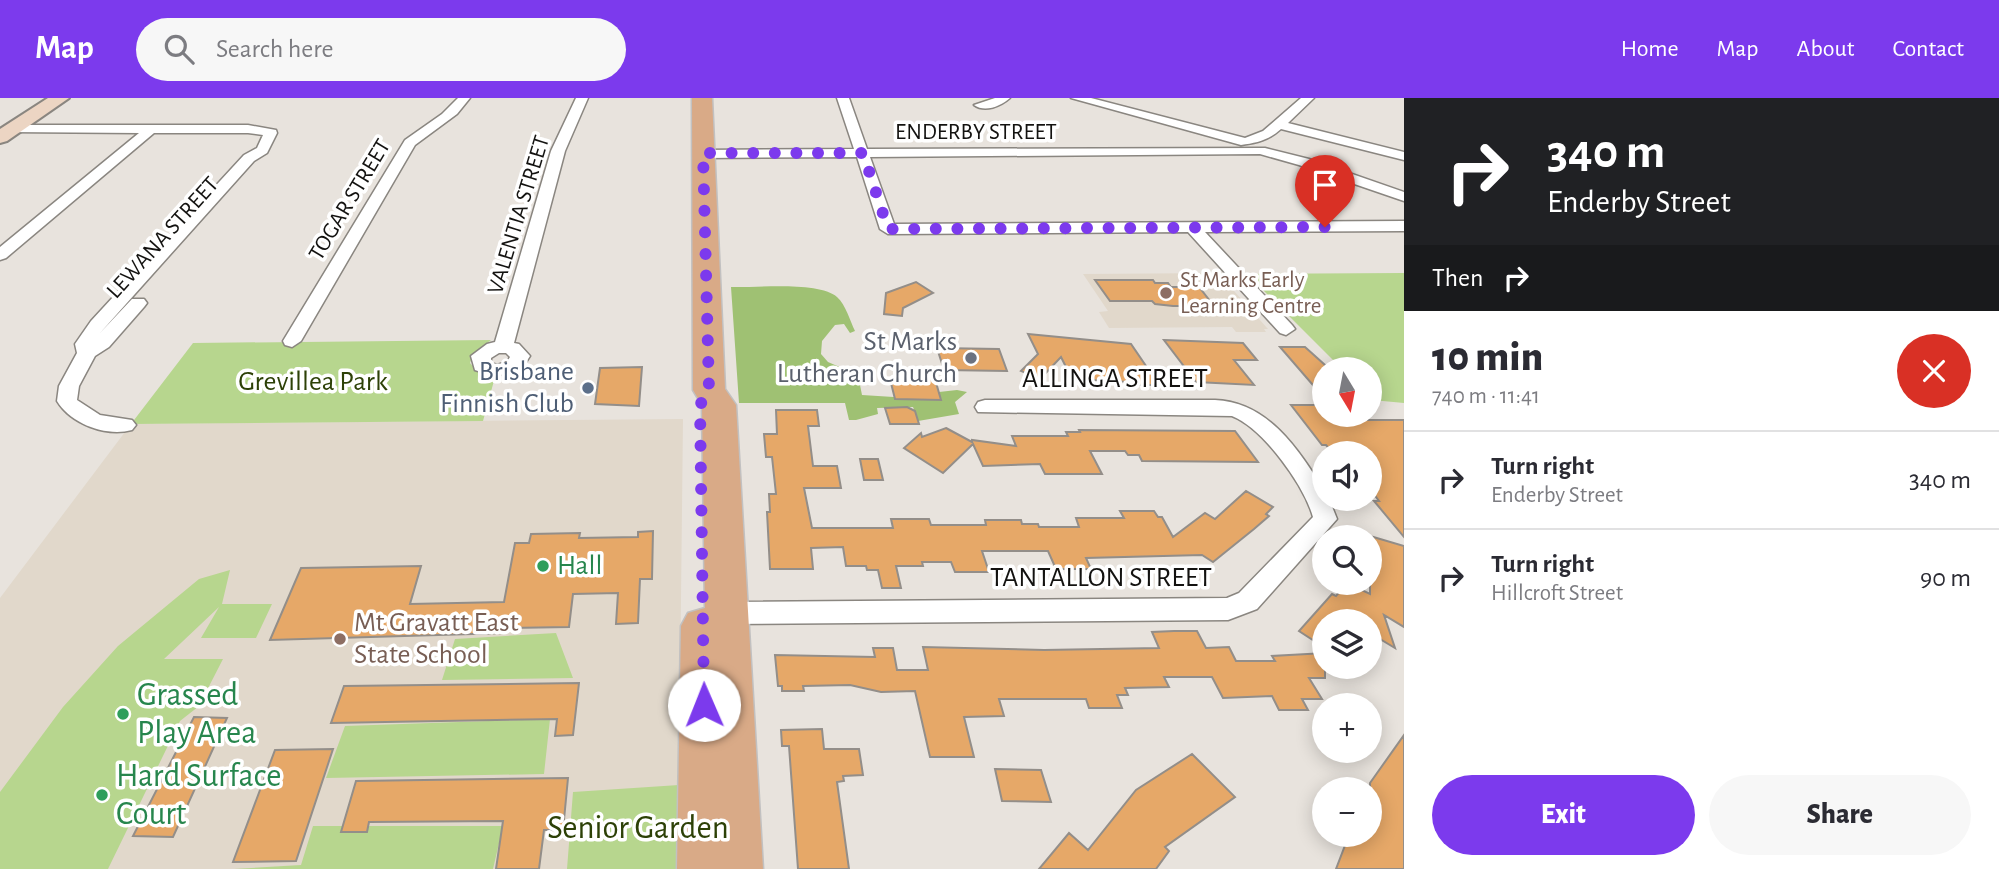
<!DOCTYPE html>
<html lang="en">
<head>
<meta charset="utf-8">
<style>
	:root { --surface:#fff; --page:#f7f7f7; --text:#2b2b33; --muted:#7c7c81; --line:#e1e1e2; --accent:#7c3aed }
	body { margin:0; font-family:"Alegreya Sans",sans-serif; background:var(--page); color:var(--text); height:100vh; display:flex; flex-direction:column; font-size:26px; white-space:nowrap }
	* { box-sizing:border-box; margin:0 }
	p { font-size:23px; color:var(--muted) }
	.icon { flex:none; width:38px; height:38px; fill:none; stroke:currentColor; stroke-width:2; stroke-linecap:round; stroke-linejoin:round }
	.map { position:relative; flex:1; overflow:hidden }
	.panel { display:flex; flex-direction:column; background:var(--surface); width:595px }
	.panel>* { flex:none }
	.top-card { background:#202124; color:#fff; overflow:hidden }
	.needle { width:46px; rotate:170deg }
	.controls { position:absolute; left:1312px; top:259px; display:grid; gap:14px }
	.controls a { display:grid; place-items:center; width:70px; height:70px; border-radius:50%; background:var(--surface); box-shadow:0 4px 18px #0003; font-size:35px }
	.pin { position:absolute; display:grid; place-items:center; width:60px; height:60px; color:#fff; margin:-72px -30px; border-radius:50% 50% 50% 0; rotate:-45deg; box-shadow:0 0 7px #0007 }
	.pin .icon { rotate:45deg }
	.me { position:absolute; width:77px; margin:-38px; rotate:359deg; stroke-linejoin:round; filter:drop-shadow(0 0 5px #0008) }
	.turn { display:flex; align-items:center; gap:24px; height:147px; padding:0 28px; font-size:32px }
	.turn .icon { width:91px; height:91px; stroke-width:2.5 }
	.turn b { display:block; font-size:49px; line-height:60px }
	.then { display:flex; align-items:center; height:66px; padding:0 28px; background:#0003; gap:14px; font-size:26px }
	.round { display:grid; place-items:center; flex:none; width:74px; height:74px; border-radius:37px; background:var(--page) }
	.summary { display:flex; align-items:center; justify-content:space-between; height:119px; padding:0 28px }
	h1 { font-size:42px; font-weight:800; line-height:52px }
	.cta { display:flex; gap:14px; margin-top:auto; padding:14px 28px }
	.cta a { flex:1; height:80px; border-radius:42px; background:var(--accent); color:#fff; font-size:28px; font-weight:800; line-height:80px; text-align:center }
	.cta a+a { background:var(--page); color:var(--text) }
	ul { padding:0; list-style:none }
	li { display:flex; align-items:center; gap:21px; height:98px; padding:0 28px; border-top:2px solid var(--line) }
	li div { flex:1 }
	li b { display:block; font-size:26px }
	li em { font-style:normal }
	header { display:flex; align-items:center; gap:42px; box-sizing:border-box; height:98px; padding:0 35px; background:var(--accent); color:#fff }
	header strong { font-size:33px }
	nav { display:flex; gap:38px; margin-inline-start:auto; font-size:24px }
	.search { width:490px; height:63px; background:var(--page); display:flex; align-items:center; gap:18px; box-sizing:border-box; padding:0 24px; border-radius:38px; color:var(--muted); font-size:26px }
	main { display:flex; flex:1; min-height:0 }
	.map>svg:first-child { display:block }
</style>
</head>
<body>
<header>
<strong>Map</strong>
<div class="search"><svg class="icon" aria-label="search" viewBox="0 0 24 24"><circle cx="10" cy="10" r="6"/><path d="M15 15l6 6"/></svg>Search here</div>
<nav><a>Home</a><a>Map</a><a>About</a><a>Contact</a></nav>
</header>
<main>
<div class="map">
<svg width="1404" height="771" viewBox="0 0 1404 771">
	<rect width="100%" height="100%" fill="#e8e3dd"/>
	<path fill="#e1d8cb" d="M1218,175L1268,231H1264L1266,234H1236L1232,229L1109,230L1099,214L1108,213L1083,176Z
		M683,321L678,771H0V500L131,326Z"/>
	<path fill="#b7d68e" d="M1404,175V305L1372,302L1370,271H1342L1247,176Z
		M491,242L473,256L470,265L480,276L495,279L483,323L131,326L193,245Z
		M230,472L222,506H272L256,540H201L219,509L164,561H223L203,600L208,601L180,623L108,771H0V694L63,609L118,548L199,481Z
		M556,535L573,580L442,582L455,541Z
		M550,621L544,676L326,680L345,628Z
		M679,687L680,771H567L573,694Z
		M313,728H503L493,771H234L301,767Z"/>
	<path fill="#9fc173" d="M731,189C756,190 819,183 837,199C846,207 850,223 855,233L850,235L844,226L835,227L822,243L821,256L828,264L858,277L862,297L941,302L939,294L957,292L967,294L955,304L959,316L918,323L913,309L877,310L878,316L856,322H849L845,305H739Z"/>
	<path fill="#e6a868" stroke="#938e89" stroke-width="2" d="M1095,182H1153L1155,185H1168L1171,189H1199L1214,208H1173L1155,206L1152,203H1110Z
		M916,184L933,195L903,210L902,218L884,216L886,195Z
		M1028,236L1131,246L1159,287H1130L1128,284L1072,281L1061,259L1040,281L1021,273L1038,256Z
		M1164,242L1243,245L1257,262H1234L1254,287L1196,284Z
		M1280,249H1305L1325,267V301Z
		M937,250L999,251L1007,273L944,272Z
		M642,269L639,308L595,306L600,270Z
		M890,281H935L941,302L895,301Z
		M1291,307H1325V317H1341L1345,322H1404V439L1374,403H1379L1370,391V355H1333L1326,347H1322Z
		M907,309L915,313L919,326H890L885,310Z
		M776,312H817L819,328H808L813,368H837L841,390H804L812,430H893L891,421H929L931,427H986L985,422H1021L1022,426H1038L1039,429H1079L1076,420H1124L1120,413H1154L1158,419H1162L1173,439L1205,415L1215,421L1246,393L1273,409L1266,416L1269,418L1254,431L1213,464L1202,457L1086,460L1091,471H1056L1048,453H982L989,474H955L951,464H922L923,468H896L901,490H882L878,472H867L866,468H846L843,449L811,450L813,471H770L767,414H770L769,396H776L772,359H766L764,336H777Z
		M946,330L972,344V342L1016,348L1012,338H1068L1066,334H1080L1079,332L1235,333L1258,364L1142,363L1139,357H1128L1125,353H1090L1102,376H1045L1040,366L983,368L973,346L943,375L904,350L921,335L922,339Z
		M860,361H878L883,382H864Z
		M653,433L652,481H640L638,525L616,526L618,495L573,496L569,529L507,530L506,535L270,542L301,470L421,468L410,506L504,504L515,445H529L531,436L580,435L579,440L638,439V434Z
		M1370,438L1404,448V529L1384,517L1395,550L1370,535V523H1325V550L1299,533L1332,496L1336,498L1347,485L1370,496Z
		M1174,533H1197L1206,550L1229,549L1236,563H1275L1272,558L1325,555V580H1309L1322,601H1302L1308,612H1279L1272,598L1223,600L1212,579H1164L1169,589L1125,590L1128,597H1117L1122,610H1089L1086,601H999L1004,618L964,619L974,659H930L915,593L881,594L850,587L803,588L804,593H782V588H778L775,557L875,559L873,550H893L897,572H928L923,549L1044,552L1159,550L1152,534Z
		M579,585L573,637L555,638L557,621L331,625L344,588Z
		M194,619L227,620L173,739L133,738Z
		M822,631L824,651H859L863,677L843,678L844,683L837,684L849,771H798L789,648H782L781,632Z
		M1404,637V771H1336L1349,737H1370V685Z
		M333,651L296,763L233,764L275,652Z
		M1192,656L1235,699L1165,749L1169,753L1156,771H1039L1069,735L1088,752L1136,692Z
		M995,671L1041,672L1051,704L1002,703Z
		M568,680L563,732H544L539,771H496L503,723L369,724L367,734H341L356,683Z"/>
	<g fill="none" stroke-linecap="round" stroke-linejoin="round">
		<g stroke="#8a8680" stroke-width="3">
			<path id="street" d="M458,0H470L457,16L415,47L301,243L292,249L285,247L283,243L405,42L442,16Z
				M576,0H588L565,53L514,245L519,246L530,258L521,272C500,278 496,279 475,272L471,258L487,246L495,244L551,53ZM499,255H506L510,259L507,264L497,267L491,265V260Z
				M837,0H849L867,51L1265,50L1309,61L1404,94V103L1299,67L1260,56L870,59L894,126L1404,123V133L1205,134L1292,227L1295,231L1286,237L1280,235L1188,134L888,136L880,131L857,59L703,60L696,56L703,52L854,51Z
				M995,0H1010C1001,8 985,15 974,7Z
				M1071,0H1091L1245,40L1263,33L1301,0H1314L1288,25L1404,54V62L1281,31C1269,42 1257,45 1241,47Z
				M12,27H248L276,32L277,35L267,55L254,63L100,235L132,201H144L147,205L144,209L109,249L95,258L79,288L77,302L100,317L132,322L136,327L132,332C106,339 71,326 57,303L59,288L77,255L75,246L91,223L244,57L257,50L263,37L248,35H154L6,160L0,162V149L139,35L8,34V28Z
				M985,302H1215C1268,304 1298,351 1324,392L1325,401H1329L1337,421L1257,511L1228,522L719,526L710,523L706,515L710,507L719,504L1227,500L1239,495L1313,419C1304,387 1263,330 1232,318L978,314L975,309L978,304Z"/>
		</g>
		<g stroke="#8a8680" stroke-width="4">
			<path id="secondary" d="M48,0H69L7,43L0,45V31Z"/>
		</g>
		<g stroke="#c2c1c1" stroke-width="3">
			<path id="primary" d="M692,0H712L725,291L736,307L763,771H677L681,528L688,515L705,510L702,307L693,292Z"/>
		</g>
		<use href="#street" fill="#fff" fill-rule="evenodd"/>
		<use href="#secondary" fill="#ecd5c3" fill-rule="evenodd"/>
		<use href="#primary" fill="#d9aa87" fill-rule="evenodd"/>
	</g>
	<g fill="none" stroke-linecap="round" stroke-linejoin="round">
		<path stroke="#7c3aed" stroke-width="12" stroke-dasharray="0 21.6" d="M704,607L700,307L709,292L703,55H863L888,131L1325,129"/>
	</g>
	<g fill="#8d6e63" stroke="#fff" stroke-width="2.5">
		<circle cx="1166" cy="195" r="7"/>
		<circle cx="340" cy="541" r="7"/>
	</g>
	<circle fill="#6b7280" stroke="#fff" stroke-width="2.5" cx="971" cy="260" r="7"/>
	<circle fill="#5c6f8a" stroke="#fff" stroke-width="2.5" cx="588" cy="290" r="7"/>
	<g fill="#2e9e5b" stroke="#fff" stroke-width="2.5">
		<circle cx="543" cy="468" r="7"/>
		<circle cx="123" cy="616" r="7"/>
		<circle cx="102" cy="697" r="7"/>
	</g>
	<g text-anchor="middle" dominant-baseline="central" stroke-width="7" stroke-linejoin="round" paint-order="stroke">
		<g font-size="23" fill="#131210" stroke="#fff">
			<text x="976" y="34">ENDERBY STREET</text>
			<text transform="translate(350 102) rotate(-59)">TOGAR STREET</text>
			<text transform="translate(519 117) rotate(-73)">VALENTIA STREET</text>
			<text transform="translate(163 140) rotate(-48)">LEWANA STREET</text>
		</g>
		<g font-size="23" fill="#785e54" stroke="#fff" text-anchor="start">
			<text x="1180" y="182">St Marks Early<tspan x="1180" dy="26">Learning Centre</tspan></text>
		</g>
		<g font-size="28" fill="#5b616d" stroke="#fff" text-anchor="end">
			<text x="957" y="244">St Marks<tspan x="957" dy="32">Lutheran Church</tspan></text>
		</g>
		<g font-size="28" fill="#4e5e75" stroke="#fff" text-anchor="end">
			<text x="574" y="274">Brisbane<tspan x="574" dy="32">Finnish Club</tspan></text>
		</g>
		<g font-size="28" fill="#131210" stroke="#fff">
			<text x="1115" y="281">ALLINGA STREET</text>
			<text x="1101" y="480">TANTALLON STREET</text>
		</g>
		<g font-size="28" fill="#2d4107" stroke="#fff">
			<text x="313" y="284">Grevillea Park</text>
		</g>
		<g font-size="28" fill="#27864d" stroke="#fff" text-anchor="start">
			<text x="557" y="468">Hall</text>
		</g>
		<g font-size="28" fill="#785e54" stroke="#fff" text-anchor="start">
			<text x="354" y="525">Mt Gravatt East<tspan x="354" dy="32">State School</tspan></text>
		</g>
		<g font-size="33" fill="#27864d" stroke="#fff" text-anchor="start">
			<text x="137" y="597">Grassed<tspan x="137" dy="38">Play Area</tspan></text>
			<text x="116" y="678">Hard Surface<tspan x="116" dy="38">Court</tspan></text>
		</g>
		<g font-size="33" fill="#2d4107" stroke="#fff">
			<text x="638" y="730">Senior Garden</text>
		</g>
	</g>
</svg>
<div class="controls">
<a><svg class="needle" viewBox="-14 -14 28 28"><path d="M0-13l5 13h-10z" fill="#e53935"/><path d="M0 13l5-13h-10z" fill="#7c7c81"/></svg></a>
<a><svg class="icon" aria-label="sound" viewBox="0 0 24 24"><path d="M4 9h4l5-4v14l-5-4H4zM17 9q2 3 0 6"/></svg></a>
<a><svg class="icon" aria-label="search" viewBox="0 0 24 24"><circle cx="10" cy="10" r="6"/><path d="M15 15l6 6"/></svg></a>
<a><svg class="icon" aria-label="layers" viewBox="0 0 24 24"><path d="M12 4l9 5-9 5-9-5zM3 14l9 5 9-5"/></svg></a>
<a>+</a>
<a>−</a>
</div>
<div class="pin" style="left:1325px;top:129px;background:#d93025"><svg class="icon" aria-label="arrive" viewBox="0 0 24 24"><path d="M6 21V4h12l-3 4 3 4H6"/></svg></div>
<svg class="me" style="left:704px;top:607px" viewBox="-20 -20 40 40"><circle r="19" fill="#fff"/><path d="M0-13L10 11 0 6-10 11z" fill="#7c3aed"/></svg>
</div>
<section class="panel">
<div class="top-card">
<div class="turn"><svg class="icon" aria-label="right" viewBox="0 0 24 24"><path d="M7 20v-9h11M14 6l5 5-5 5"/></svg><div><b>340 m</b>Enderby Street</div></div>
<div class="then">Then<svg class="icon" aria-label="right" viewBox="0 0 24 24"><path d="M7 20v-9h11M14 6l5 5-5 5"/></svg></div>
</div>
<div class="summary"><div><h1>10 min</h1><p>740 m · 11:41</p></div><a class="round" style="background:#d93025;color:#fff"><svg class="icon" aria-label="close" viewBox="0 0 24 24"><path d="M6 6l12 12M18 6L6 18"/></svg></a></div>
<ul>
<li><svg class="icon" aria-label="right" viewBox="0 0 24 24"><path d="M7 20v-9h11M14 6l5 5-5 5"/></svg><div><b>Turn right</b><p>Enderby Street</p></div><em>340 m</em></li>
<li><svg class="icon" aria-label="right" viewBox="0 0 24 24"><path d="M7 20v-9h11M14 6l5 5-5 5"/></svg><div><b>Turn right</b><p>Hillcroft Street</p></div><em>90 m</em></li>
</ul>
<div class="cta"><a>Exit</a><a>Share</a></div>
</section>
</main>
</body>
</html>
